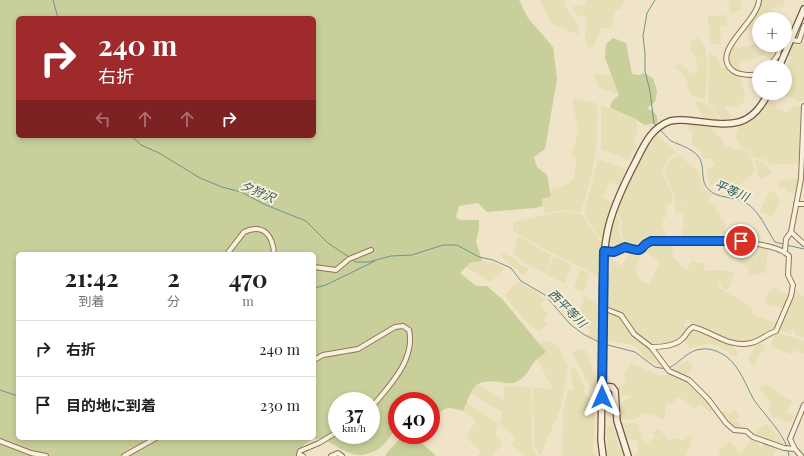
<!DOCTYPE html>
<html lang="ja">
<head>
<meta charset="utf-8">
<style>
	:root { --surface:#fff; --page:#f6f6f6; --text:#202124; --muted:#757577; --line:#e0e0e0 }
	body { margin:0; font-family:"Playfair Display","Noto Sans JP",serif; background:var(--page); color:var(--text); height:100vh; display:flex; flex-direction:column; font-size:15px; white-space:nowrap }
	* { box-sizing:border-box; margin:0 }
	p { font-size:13px; color:var(--muted) }
	.icon { flex:none; width:22px; height:22px; fill:none; stroke:currentColor; stroke-width:2; stroke-linecap:round; stroke-linejoin:round }
	.map { position:relative; flex:1; overflow:hidden }
	.panel { position:absolute; left:16px; top:252px; width:300px; height:188px; display:flex; flex-direction:column; background:var(--surface); border-radius:6px; box-shadow:0 2px 6px #0003 }
	.panel>* { flex:none }
	.hud { position:absolute; left:16px; top:16px; width:300px; height:122px; border-radius:6px; box-shadow:0 2px 6px #0003; background:#9e2a2b; color:#fff; overflow:hidden }
	.fabs { position:absolute; left:752px; top:12px; display:grid; gap:8px }
	.fabs a { display:grid; place-items:center; width:40px; height:40px; border-radius:50%; background:var(--surface); box-shadow:0 2px 6px #0003; font-size:20px }
	.speed { position:absolute; left:328px; top:392px; display:flex; gap:8px; font-size:20px; font-weight:700; text-align:center }
	.speed>* { display:grid; place-content:center; width:52px; height:52px; border-radius:50%; background:var(--surface); box-shadow:0 2px 6px #0003; line-height:1 }
	.speed small { font-size:10px; font-weight:400 }
	.speed .limit { border:6px solid #d22; background:#fff; color:#111 }
	.pin { position:absolute; display:grid; place-items:center; width:34px; height:34px; color:#fff; margin:-17px; border:2px solid #fff; border-radius:50%; box-shadow:0 1px 4px #0007 }
	.me { position:absolute; width:44px; margin:-22px; rotate:0deg; stroke-linejoin:round; filter:drop-shadow(0 0 3px #0008) }
	.turn { display:flex; align-items:center; gap:14px; height:84px; padding:0 16px; font-size:18px }
	.turn .icon { width:52px; height:52px; stroke-width:2.5 }
	.turn b { display:block; font-size:28px; line-height:34px }
	.lanes { display:flex; align-items:center; height:38px; padding:0 16px; background:#0003; justify-content:center; gap:20px; direction:ltr }
	.lanes .off { opacity:.35 }
	.eta { display:flex; justify-content:space-evenly; align-items:center; height:68px; text-align:center }
	.eta b { font-size:24px; font-weight:700; line-height:28px }
	ul { padding:0; list-style:none }
	li { display:flex; align-items:center; gap:12px; height:56px; padding:0 16px; border-top:1px solid var(--line) }
	li div { flex:1 }
	li b { display:block; font-size:15px }
	li em { font-style:normal }
	.map>svg:first-child { display:block }
</style>
</head>
<body>
<div class="map">
<svg width="804" height="456" viewBox="0 0 804 456">
	<rect width="100%" height="100%" fill="#f0e4c8"/>
	<path fill="#e6deb5" d="M540,0H564L566,7L577,23L579,35L552,24Z
		M586,0H625L620,10L615,9L611,28H601L594,45L589,48L585,36L587,15L579,17L572,7L585,5Z
		M728,0H746L740,2L742,10L730,13Z
		M760,0H785L784,7L772,8L773,19H759V29L743,32L760,10Z
		M726,15L727,26H720L721,44L710,43L708,16Z
		M804,34V98L803,102L778,93H785V71L791,57L788,56L793,44L802,45Z
		M697,37L706,49L707,80L705,100L693,96L688,89L686,77L675,68L678,62L693,74L698,69L696,58L691,50V42Z
		M735,43L737,48L759,43V45H775L773,50L775,54L769,63L766,55L739,62L740,71L736,70L732,67L728,54Z
		M709,52L716,57L722,68H728L732,72L740,75L746,98L743,99L744,103L734,107L729,105L725,107L731,116L729,119L723,120L716,114L708,101Z
		M594,74L612,75L619,95L599,88Z
		M573,98L596,103L598,111L596,155L586,196L580,213L567,210L544,213L541,199L551,196V190L562,187L574,179L576,160L571,153L578,135Z
		M767,100L773,102L776,107L787,113L795,106H801L799,163L771,165L764,159L754,158L751,153L742,147L735,137L739,126L757,115Z
		M695,101L707,103L720,121L703,119Z
		M601,105L636,119L637,133L634,143L637,145L628,160L601,149Z
		M687,124L709,126L723,140V144L733,149L741,148L751,154L755,172L735,189L719,182L710,186L708,180L707,169L715,165L712,159L703,158L700,150L692,145V131L688,129Z
		M656,133L677,153L668,160L662,172L671,192L673,203L667,204L666,218H663L662,228L666,232V240H650L637,249L626,246L620,230L622,221L617,212L631,177L640,160L641,161L649,141Z
		M679,155L698,171L704,189L712,194L708,204H715L716,211L721,215L720,217L726,225L723,239L707,240L681,237L682,227H684L683,214L675,213V205H693L675,204L673,192L664,172L670,160Z
		M598,159L625,169L619,186L611,182L603,197L612,203L602,239L593,229L584,213Z
		M755,160L764,162L772,172L762,179L757,175Z
		M799,178L796,193H788L786,187L780,188L777,181Z
		M770,190L775,193L780,202L772,217L760,211Z
		M569,212L582,215L602,244L600,277L544,249L513,231L514,222L555,213Z
		M614,214L620,220L618,229L623,243L622,247L614,250H610L607,246Z
		M518,236L551,255L546,274L524,263L513,253Z
		M653,242L674,243L672,256L687,271L691,261L705,264L704,271L717,270L735,272L728,290L721,287V284H719V288L752,307V314L776,323L775,330L751,342L737,343L692,326L688,318L683,325L687,328L681,339L668,345L651,346L635,332L628,322V318L605,305V281H607L611,268L608,255H613V261L621,266L632,252L641,253L635,272L641,281L649,284L660,261L644,252L648,244Z
		M761,248H768L765,273L748,275V267L739,264V255L755,260L757,253H760Z
		M502,253L512,257L521,265L529,269L524,276L501,256Z
		M553,256L571,265L565,284L547,275Z
		M482,261L488,263L493,262L505,268L491,282L466,267L470,263Z
		M580,269L589,274L584,292L574,288Z
		M518,282L535,291L545,300L540,305L548,315L543,319L548,324L539,331L527,323L504,295Z
		M775,287L779,291L789,295L783,308L769,305L765,300L767,294Z
		M793,288L804,297V338L795,334L793,329L791,330L792,334L778,330Z
		M584,296L600,306L599,341L589,336L590,329L577,324Z
		M604,310L622,318L638,341L650,348L662,366L647,359L637,348L630,344L605,340Z
		M693,328L718,337L731,345L738,352L736,357L719,346L707,344L689,348L684,340Z
		M775,332L804,341V354L794,350L791,354L771,347Z
		M549,341L560,349L568,368L561,408L540,455L534,445V418L532,408L533,388L553,389L537,359L546,352L539,344Z
		M758,342L766,346L753,366L748,360Z
		M585,349L598,385L591,389L572,352Z
		M688,360L693,367L685,377L671,370Z
		M631,363L658,375H673L688,381L711,404L712,414L700,404L695,409L683,399L676,398L673,403L666,404L665,417L663,420L656,416L643,413L635,420L620,419L621,404L631,397L626,395L620,396L617,388L627,382L624,375Z
		M575,367L586,390H583L591,401L595,416L593,453H595L596,456H562L563,409L568,390H574L570,369Z
		M477,384L504,400V386L531,387L532,446L537,456H526L511,445L515,437L500,425L502,412L470,393Z
		M767,384L782,396L792,401L786,413L794,416L791,423L773,417L768,408L772,403L758,388Z
		M611,393L613,413L611,417L608,416L605,406V394Z
		M467,403L498,423L495,435L503,443L492,456H477L481,451L466,437L476,421L463,411Z
		M725,410L729,415L735,410L740,416L736,420L743,427L742,429L735,428L726,421L721,413Z
		M620,423H634L640,426L639,431L643,434L640,438L648,443L656,435L652,432L659,429L668,440L676,438L683,441L688,436L693,437L690,442L693,445L686,451L688,453L684,456H635L638,450V440L624,438Z
		M612,424L619,447L624,456H607V426Z
		M766,424L781,439L783,445L755,435L757,431Z
		M753,438L761,448L767,443L777,447L773,456H721L718,451L730,441L740,453Z"/>
	<path fill="#c9cf9b" fill-rule="evenodd" d="M0,0H519L528,18L553,47L557,79L545,149L534,157L537,167L547,175L551,196L542,199V206L535,208L487,212L478,203L459,206L456,217L460,220H479V229L476,241L482,261L470,263L460,273L476,286H487L503,300L546,352C543,355 539,357 536,360C528,368 529,376 516,382C512,384 505,383 501,382C471,379 474,387 463,411C441,404 448,410 431,417V401H397V430C390,434 388,441 382,446C379,450 368,454 362,455C334,456 321,419 296,454L297,456H0ZM18,18H314V136H18ZM18,254H314V438H18ZM337,401H371V435H337Z
		M613,38L626,43L632,74L640,75L643,73L653,78L657,91L655,102L647,108C654,112 659,114 657,123L644,125L636,119L610,108L612,101L619,95L605,58L606,44Z
		M403,435H417L423,444L436,456H386V454Z"/>
	<g fill="none" stroke-linecap="round" stroke-linejoin="round">
		<path stroke="#6f938a" stroke-width="1" d="M53,0L58,18
			M655,0L647,13L643,36L645,53V71L650,91L654,124L657,126
			M660,130C664,133 667,138 671,141C680,145 691,148 698,156C706,165 699,182 709,190C718,199 735,196 746,203C759,210 767,230 775,242L783,244
			M131,136L141,145L159,153L200,178L222,187L241,192L266,205L306,221L328,243L349,257
			M786,245L804,249
			M352,259L355,262H368L391,256L412,255L443,245H457L479,257L493,260L511,268L521,281L545,295L570,324L583,334L599,342
			M314,288L326,285L375,261
			M604,344L635,352L655,367L666,369
			M669,368C681,362 689,349 703,349C712,348 722,353 728,358C741,369 746,386 754,400C764,414 782,432 787,447
			M0,390L18,396
			M788,450L789,456"/>
		<g stroke="#8d765c" stroke-width="6">
			<path id="street" d="M785,39L799,41L804,26
				M769,67L778,55L780,45
				M759,74C751,76 738,75 732,70C710,51 758,22 759,0
				M796,204H804
				M791,232L804,244
				M785,250L786,239L791,232L801,179L804,106
				M604,251L617,252L625,247C647,254 637,247 651,241C680,242 772,236 789,256L788,275L793,285L791,296L776,331C767,334 760,341 751,343C729,348 713,332 693,327C687,330 687,335 682,339C675,346 661,347 651,347
				M227,254L244,232C264,223 273,236 274,254
				M314,267L336,270L349,259L371,250
				M608,310L621,315L634,334L651,347L669,371L689,380L708,399L726,423L734,430L746,431L753,437L784,448L795,449L801,456
				M314,360L323,355L358,349L395,327L403,326L409,330C416,360 388,387 371,408
				M0,441L31,453L46,456
				M795,449L790,439L804,405
				M124,456L156,438
				M303,456L299,455L300,451L319,443L337,432
				M331,456L338,453L342,456"/>
		</g>
		<g stroke="#6f573f" stroke-width="8">
			<path id="secondary" d="M779,67L804,9
				M602,386L612,387L615,391L617,421L628,456
				M603,456L601,440C602,401 602,361 602,322C603,290 601,257 609,225C615,202 625,182 636,161C644,145 651,128 670,121C678,119 687,120 694,121C728,125 751,130 768,93"/>
		</g>
		<use href="#street" stroke="#faf1dc" stroke-width="4"/>
		<use href="#secondary" stroke="#faf1dc" stroke-width="5.5"/>
	</g>
	<g fill="none" stroke-linecap="round" stroke-linejoin="round">
		<g stroke="#114b97" stroke-width="10">
			<path id="route" d="M602,397L604,251L614,252L625,247C647,254 637,247 651,241H741"/>
		</g>
		<use href="#route" stroke="#1a73e8" stroke-width="7"/>
	</g>
	<g text-anchor="middle" dominant-baseline="central" stroke-width="4" stroke-linejoin="round" paint-order="stroke">
		<g font-size="12" font-style="italic" fill="#2f5d5a" stroke="#f7eed8">
			<text transform="translate(732 190) rotate(23)">平等川</text>
			<text transform="translate(258 191) rotate(23)">夕狩沢</text>
			<text transform="translate(568 308) rotate(45)">西平等川</text>
		</g>
	</g>
</svg>
<div class="fabs">
<a>+</a>
<a>−</a>
</div>
<div class="speed"><div>37<small>km/h</small></div><div class="limit">40</div></div>
<div class="pin" style="left:741px;top:241px;background:#d93025"><svg class="icon" aria-label="arrive" viewBox="0 0 24 24"><path d="M6 21V4h12l-3 4 3 4H6"/></svg></div>
<svg class="me" style="left:602px;top:397px" viewBox="-20 -20 40 40"><path d="M0-17L14 15 0 8-14 15z" fill="#1a73e8" stroke="#fff" stroke-width="4"/></svg>
<div class="hud">
<div class="turn"><svg class="icon" aria-label="right" viewBox="0 0 24 24"><path d="M7 20v-9h11M14 6l5 5-5 5"/></svg><div><b>240 m</b>右折</div></div>
<div class="lanes"><svg class="icon off" aria-label="left" viewBox="0 0 24 24"><path d="M17 20v-9H6M10 6l-5 5 5 5"/></svg><svg class="icon off" aria-label="ahead" viewBox="0 0 24 24"><path d="M12 20V5M6 11l6-6 6 6"/></svg><svg class="icon off" aria-label="ahead" viewBox="0 0 24 24"><path d="M12 20V5M6 11l6-6 6 6"/></svg><svg class="icon" aria-label="right" viewBox="0 0 24 24"><path d="M7 20v-9h11M14 6l5 5-5 5"/></svg></div>
</div>
<section class="panel">
<div class="eta">
<div><b>21:42</b><p>到着</p></div>
<div><b>2</b><p>分</p></div>
<div><b>470</b><p>m</p></div>
</div>
<ul>
<li><svg class="icon" aria-label="right" viewBox="0 0 24 24"><path d="M7 20v-9h11M14 6l5 5-5 5"/></svg><div><b>右折</b></div><em>240 m</em></li>
<li><svg class="icon" aria-label="arrive" viewBox="0 0 24 24"><path d="M6 21V4h12l-3 4 3 4H6"/></svg><div><b>目的地に到着</b></div><em>230 m</em></li>
</ul>
</section>
</div>
</body>
</html>
